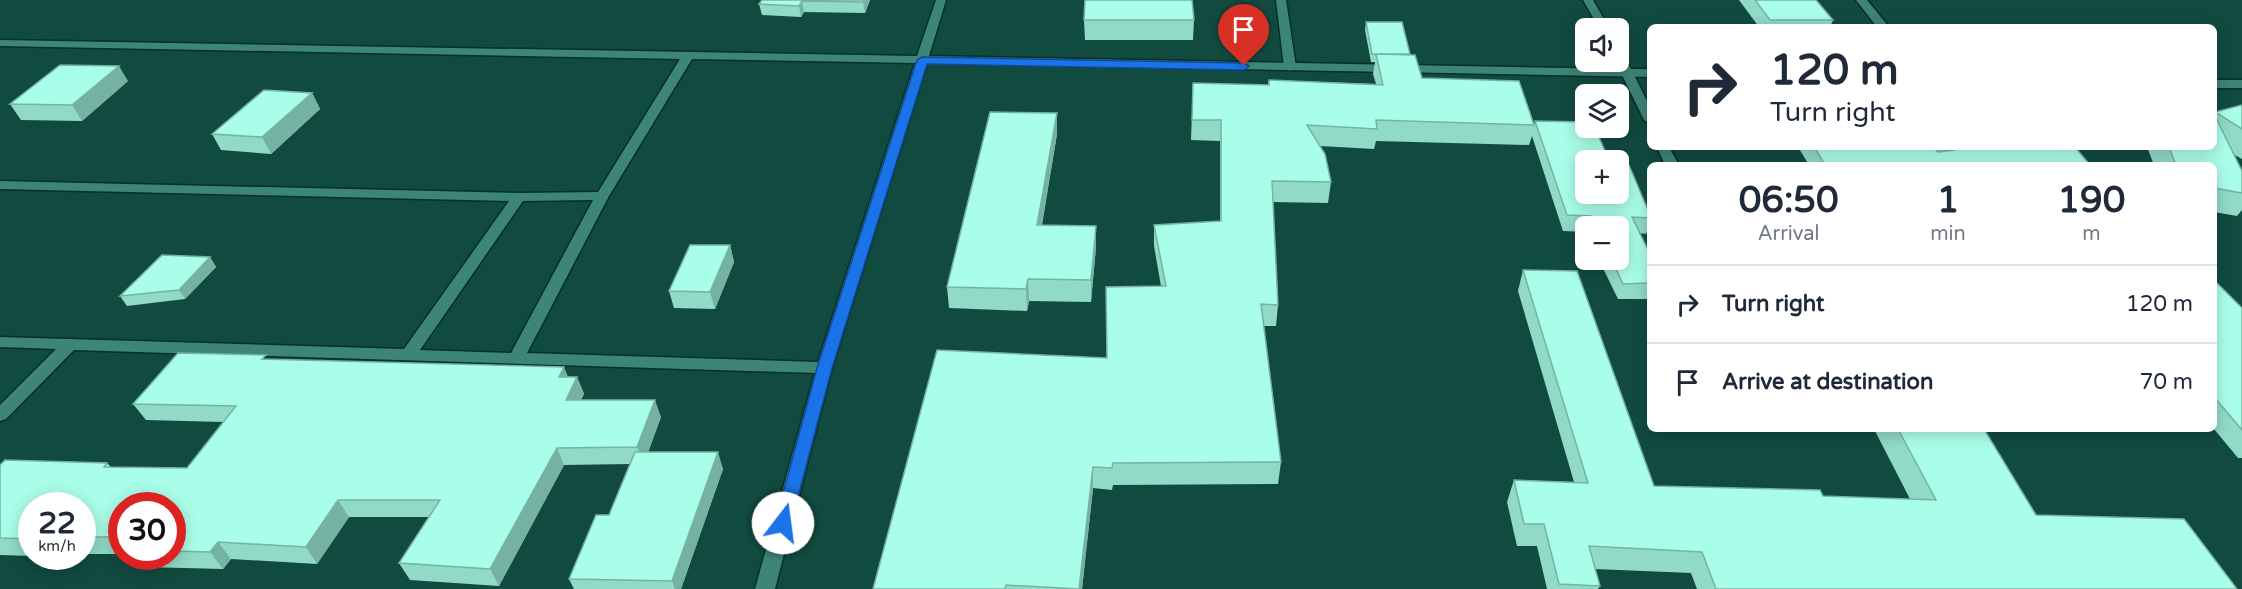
<!DOCTYPE html>
<html lang="en">
<head>
<meta charset="utf-8">
<style>
	:root { --surface:#fff; --page:#f6f6f7; --text:#1f2937; --muted:#747a83; --line:#e0e1e3 }
	body { margin:0; font-family:"Varela Round",sans-serif; background:var(--page); color:var(--text); height:100vh; display:flex; flex-direction:column; font-size:22px; white-space:nowrap }
	* { box-sizing:border-box; margin:0 }
	p { font-size:20px; color:var(--muted) }
	.icon { flex:none; width:33px; height:33px; fill:none; stroke:currentColor; stroke-width:2; stroke-linecap:round; stroke-linejoin:round }
	.map { position:relative; flex:1; overflow:hidden }
	.details { position:absolute; left:1647px; top:162px; width:570px; height:270px; display:flex; flex-direction:column; background:var(--surface); border-radius:9px; box-shadow:0 3px 15px #0003 }
	.details>* { flex:none }
	.banner { position:absolute; left:1647px; top:24px; width:570px; height:126px; border-radius:9px; box-shadow:0 3px 15px #0003; background:#fff; color:var(--text); overflow:hidden }
	.controls { position:absolute; left:1575px; top:18px; display:grid; gap:12px }
	.controls a { display:grid; place-items:center; width:54px; height:54px; border-radius:9px; background:var(--surface); box-shadow:0 3px 15px #0003; font-size:30px }
	.speed { position:absolute; left:18px; top:492px; display:flex; gap:12px; font-size:30px; font-weight:700; text-align:center }
	.speed>* { display:grid; place-content:center; width:78px; height:78px; border-radius:50%; background:var(--surface); box-shadow:0 3px 15px #0003; line-height:1 }
	.speed small { font-size:15px; font-weight:400 }
	.speed .limit { border:9px solid #d22; background:#fff; color:#111 }
	.pin { position:absolute; display:grid; place-items:center; width:51px; height:51px; color:#fff; margin:-62px -26px; border-radius:50% 50% 50% 0; rotate:-45deg; box-shadow:0 0 6px #0007 }
	.pin .icon { rotate:45deg }
	.me { position:absolute; width:66px; margin:-33px; rotate:15deg; stroke-linejoin:round; filter:drop-shadow(0 0 4px #0008) }
	.turn { display:flex; align-items:center; gap:21px; height:126px; padding:0 24px; font-size:27px }
	.turn .icon { width:78px; height:78px; stroke-width:2.5 }
	.turn b { display:block; font-size:42px; line-height:51px }
	.eta { display:flex; justify-content:space-evenly; align-items:center; height:102px; text-align:center }
	.eta b { font-size:36px; font-weight:700; line-height:42px }
	ul { padding:0; list-style:none }
	li { display:flex; align-items:center; gap:18px; height:78px; padding:0 24px; border-top:2px solid var(--line) }
	li div { flex:1 }
	li b { display:block; font-size:22px }
	li em { font-style:normal }
	.map>svg:first-child { display:block }
</style>
</head>
<body>
<div class="map">
<svg width="2242" height="589" viewBox="0 0 2242 589">
	<rect width="100%" height="100%" fill="#114b40"/>
	<g fill="none" stroke-linecap="round" stroke-linejoin="round">
		<g stroke="#062f27" stroke-width="3">
			<path id="lane" d="M1276,0H1286L1296,67L1290,71L1284,67Z
				M1856,0H1867L1889,27H1877Z
				M1627,69L1633,73L1650,107V124L1644,120L1621,73Z
				M1657,147H1669L1679,165H1665Z"/>
		</g>
		<g stroke="#062f27" stroke-width="3">
			<path id="street" d="M936,0H946L929,56L1619,69L1615,62H1618V53L1622,54L1631,69H1650V77L927,63L832,368L775,589H755L815,373L74,350L6,419L0,421V405L56,349L0,347V337L404,349L509,201L0,189V181L519,193L598,192L680,59L0,46V40L917,56ZM692,59L915,63L818,362L527,353L609,196ZM593,200L511,353L420,350L523,201Z
				M1583,0H1593L1609,28H1599Z
				M2214,80H2242V88H2214Z"/>
		</g>
		<use href="#lane" fill="#3d8576" fill-rule="evenodd"/>
		<use href="#street" fill="#3d8576" fill-rule="evenodd"/>
	</g>
	<path fill="#91dac8" d="M762,0H870L865,13L804,12L801,17L762,15L759,4Z
		M1739,0H1816L1833,20L1830,27H1759Z
		M1084,20H1194L1193,40H1085Z
		M1366,22L1410,54L1422,78L1534,125L1535,121L1586,160L1650,215V222L1646,234L1640,233L1650,254V299H1618L1599,260H1618V226H1586V232L1563,231L1532,136L1529,145L1376,141L1374,149L1320,146L1331,182L1328,203L1273,202L1278,305L1276,326H1264L1281,462L1278,484L1113,485L1112,490L1093,488L1082,589H873L1107,358L1161,286L1154,246V225L1220,221V141L1191,140L1193,83L1268,85L1269,80L1376,84L1373,74L1375,62H1371L1365,30Z
		M128,81L82,121L21,120L10,104Z
		M312,93L320,109L271,154L221,150L212,134Z
		M2242,105V159L2233,154L2242,171V210L2237,216L2214,212V165H2154L2147,147H2214V114L2215,112Z
		M1057,134L1042,225L1096,226V247L1091,302L1029,301L1027,311L949,308L947,287Z
		M1798,147H2075L2090,165H1809Z
		M730,245L734,262L715,309L674,308L669,291Z
		M210,257L216,267L185,299L127,306L120,296Z
		M1523,270L1654,486L1823,496L1910,499L1874,429H1984L2036,515L2237,589H1697L1691,573L1595,569L1600,586L1598,589H1547L1537,546H1517L1507,502L1514,480L1574,482L1518,291Z
		M2214,280L2242,308V458H2238L2214,429Z
		M268,359L577,377L584,394L581,400L661,417L648,452L723,469L681,589H574L569,579L609,515L630,464L564,465L499,586L410,580L399,563L429,517H349L317,564L231,559L223,569L144,567L135,556H172V506H122V554H82V506H32V556L0,555V465L107,463L111,467L187,468L223,422L146,420L133,404Z"/>
	<path fill="#76b2a3" d="M864,0H870L865,13L863,2Z
		M802,1L804,12L801,17L799,6Z
		M119,66L128,81L82,121L72,105Z
		M312,93L320,109L271,154L262,137Z
		M1057,113V134L1038,246L1037,225Z
		M1096,226V247L1091,302V280Z
		M730,245L734,262L715,309L710,292Z
		M210,257L216,267L185,299L179,290Z
		M1028,279L1029,301L1027,311L1026,289Z
		M564,367L571,384L559,377Z
		M577,377L584,394L573,417L566,400Z
		M655,400L661,417L644,464L637,447Z
		M557,448L564,465L499,586L490,569Z
		M718,452L723,469L681,589H675L672,581Z
		M1093,467V488L1082,589H1079Z
		M338,500L349,517L317,564L306,547Z
		M218,542L231,559L223,569L210,552Z"/>
	<path fill="#a9fee9" stroke="#76b2a3" stroke-width="1.5" d="M762,0H864L863,2L802,1L799,6L759,4Z
		M1085,0H1192L1194,20H1084Z
		M1755,0H1816L1833,20H1770Z
		M1366,22H1402L1410,54H1372Z
		M1376,54L1415,55L1422,78L1519,81L1534,125L1376,120L1377,129L1307,125L1325,154L1331,182L1272,181L1278,305L1261,304L1281,462L1113,463L1112,468L1093,467L1079,589L1006,585L1005,589H873L937,350L1107,358L1106,287L1166,286L1154,225L1221,221V120H1192L1193,83L1269,85V80L1383,85Z
		M60,65L119,66L72,105L10,104Z
		M264,90L312,93L262,137L212,134Z
		M2242,105V129L2215,112Z
		M990,112L1057,113L1037,225L1096,226L1091,280L1028,279L1026,289L947,287Z
		M2214,116H2215L2242,171V193L2214,188V165H2176L2169,147H2214Z
		M1535,121L1586,122V128H1595L1609,160H1586V194H1618V165H1629L1650,215V218L1632,217L1650,254V283L1623,284L1612,260H1618V226H1596L1591,216L1567,215Z
		M1814,147H1934L1938,152L1954,150L1952,147H2075L2090,165H1825Z
		M690,245H730L710,292L669,291Z
		M162,255L210,257L179,290L120,296Z
		M1523,270L1577,271L1654,486L1820,490L1823,496L1936,500L1898,429H1984L2036,515L2184,519L2237,589H1716L1702,552L1589,546L1600,586L1559,584L1544,524H1524L1514,480L1588,483Z
		M2214,280L2242,308V430L2214,397Z
		M178,353L266,355L262,359L564,367L559,377H577L566,400H655L637,447L557,448L490,569L399,563L440,500H338L306,547L218,542L210,552L172,551V506H122V537H82V506H32V539L0,538V465L5,460L107,463L104,467L187,468L236,406L133,404Z
		M635,452H718L672,581L569,579L596,515H609Z"/>
	<path fill="#1a73e8" stroke="#114b97" stroke-width="1.5" d="M922,57L1244,63L1249,66L1244,70L927,64L832,368L791,523L789,527L783,529L777,527L775,523L817,368L917,60Z"/>
</svg>
<div class="controls">
<a><svg class="icon" aria-label="sound" viewBox="0 0 24 24"><path d="M4 9h4l5-4v14l-5-4H4zM17 9q2 3 0 6"/></svg></a>
<a><svg class="icon" aria-label="layers" viewBox="0 0 24 24"><path d="M12 4l9 5-9 5-9-5zM3 14l9 5 9-5"/></svg></a>
<a>+</a>
<a>−</a>
</div>
<div class="speed"><div>22<small>km/h</small></div><div class="limit">30</div></div>
<div class="pin" style="left:1244px;top:66px;background:#d93025"><svg class="icon" aria-label="arrive" viewBox="0 0 24 24"><path d="M6 21V4h12l-3 4 3 4H6"/></svg></div>
<svg class="me" style="left:783px;top:523px" viewBox="-20 -20 40 40"><circle r="19" fill="#fff"/><path d="M0-13L10 11 0 6-10 11z" fill="#1a73e8"/></svg>
<div class="banner">
<div class="turn"><svg class="icon" aria-label="right" viewBox="0 0 24 24"><path d="M7 20v-9h11M14 6l5 5-5 5"/></svg><div><b>120 m</b>Turn right</div></div>
</div>
<section class="details">
<div class="eta">
<div><b>06:50</b><p>Arrival</p></div>
<div><b>1</b><p>min</p></div>
<div><b>190</b><p>m</p></div>
</div>
<ul>
<li><svg class="icon" aria-label="right" viewBox="0 0 24 24"><path d="M7 20v-9h11M14 6l5 5-5 5"/></svg><div><b>Turn right</b></div><em>120 m</em></li>
<li><svg class="icon" aria-label="arrive" viewBox="0 0 24 24"><path d="M6 21V4h12l-3 4 3 4H6"/></svg><div><b>Arrive at destination</b></div><em>70 m</em></li>
</ul>
</section>
</div>
</body>
</html>
